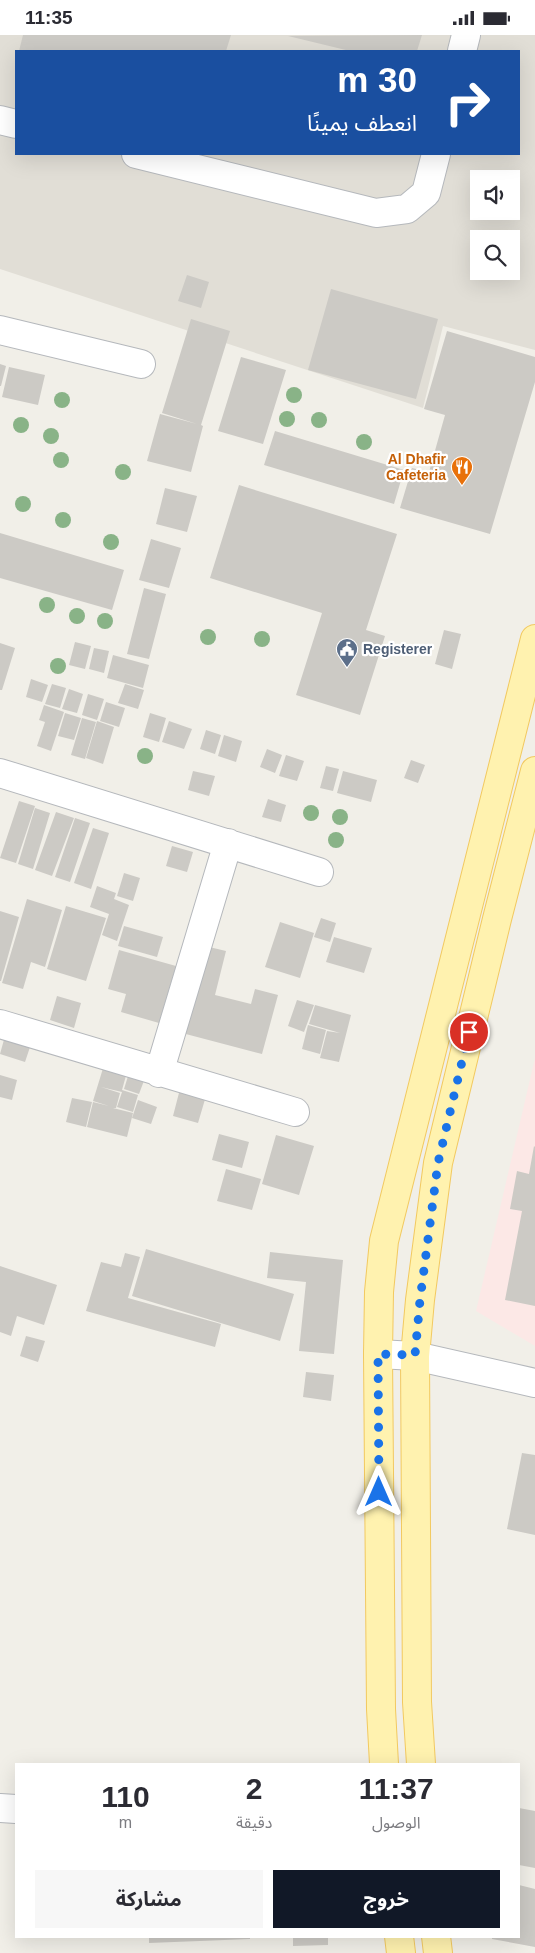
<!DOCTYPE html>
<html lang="ar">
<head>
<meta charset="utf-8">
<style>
	:root { --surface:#fff; --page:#f7f7f7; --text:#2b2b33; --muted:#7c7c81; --accent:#111827 }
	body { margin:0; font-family:Arial,"Noto Sans Arabic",sans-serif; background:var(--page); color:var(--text); direction:rtl; height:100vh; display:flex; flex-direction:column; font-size:19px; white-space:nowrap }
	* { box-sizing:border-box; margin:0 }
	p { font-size:16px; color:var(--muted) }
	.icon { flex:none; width:28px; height:28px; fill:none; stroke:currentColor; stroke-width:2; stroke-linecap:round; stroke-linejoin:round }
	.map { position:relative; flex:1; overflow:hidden; direction:ltr }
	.panel { position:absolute; left:15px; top:1728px; width:505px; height:175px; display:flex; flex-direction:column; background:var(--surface); border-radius:0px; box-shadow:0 5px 20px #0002; direction:rtl }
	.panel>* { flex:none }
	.banner { position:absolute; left:15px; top:15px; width:505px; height:105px; border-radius:0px; box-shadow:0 5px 20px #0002; direction:rtl; background:#1a4fa0; color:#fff; overflow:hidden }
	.buttons { position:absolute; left:470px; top:135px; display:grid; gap:10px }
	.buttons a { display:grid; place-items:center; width:50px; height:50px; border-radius:0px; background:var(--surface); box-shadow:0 5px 20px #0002; font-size:25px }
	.pin { position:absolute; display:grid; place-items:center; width:42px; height:42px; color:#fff; margin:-21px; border:2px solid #fff; border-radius:50%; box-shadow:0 1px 5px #0007 }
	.me { position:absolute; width:55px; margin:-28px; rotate:0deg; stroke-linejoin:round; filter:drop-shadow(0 0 4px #0008) }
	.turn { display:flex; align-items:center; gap:18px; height:105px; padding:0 20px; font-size:22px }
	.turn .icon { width:65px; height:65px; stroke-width:2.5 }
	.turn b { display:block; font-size:35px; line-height:42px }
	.eta { display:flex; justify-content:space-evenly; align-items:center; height:85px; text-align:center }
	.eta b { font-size:30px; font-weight:700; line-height:35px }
	.primary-button { display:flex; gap:10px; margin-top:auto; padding:10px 20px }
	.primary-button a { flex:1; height:58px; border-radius:0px; background:var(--accent); color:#fff; font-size:20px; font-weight:700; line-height:58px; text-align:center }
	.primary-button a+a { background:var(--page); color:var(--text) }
	.status { display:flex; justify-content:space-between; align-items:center; height:35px; padding:0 25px; background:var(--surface); direction:ltr }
	.status svg { height:14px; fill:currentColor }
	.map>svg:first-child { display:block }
</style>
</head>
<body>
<div class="status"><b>11:35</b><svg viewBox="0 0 49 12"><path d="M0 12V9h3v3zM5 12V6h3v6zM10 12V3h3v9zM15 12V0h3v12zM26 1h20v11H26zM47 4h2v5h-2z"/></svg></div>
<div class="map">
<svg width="535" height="1918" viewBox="0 0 535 1918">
	<rect width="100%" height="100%" fill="#f1efe8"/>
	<path fill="#e1ded6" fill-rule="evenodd" d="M0,0H535V315L443,291L423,373L0,234ZM16,16H519V119H16ZM479,144H511V176H479ZM479,204H511V236H479Z"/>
	<path fill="#fce8e6" d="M535,1023V1311L476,1276Z"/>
	<path fill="#cccac5" d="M23,0H231L226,16H19Z
		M422,0L417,16H350L288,1Z
		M187,240L209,247L201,273L178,266Z
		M331,254L438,284L416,364L308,335Z
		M191,284L230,296L201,390L203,391L191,437L147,426L160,379L197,389L162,378Z
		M447,296L535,322V347L490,499L400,473L412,433L429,437L445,380L424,374Z
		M241,322L286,335L263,409L218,396Z
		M0,329L6,331L1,351H0Z
		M9,332L45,340L38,370L2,362Z
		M275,396L404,435L394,469L264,430Z
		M239,450L397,499L366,595L385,601L360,680L296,660L322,578L210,543Z
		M165,453L197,461L187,497L156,489Z
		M0,498L124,535L112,575L0,543Z
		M151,504L181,513L169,553L139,545Z
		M144,553L166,559L149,624L127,619Z
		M444,595L461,599L452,634L435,629Z
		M75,607L91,611L85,634L69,630Z
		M0,608L15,613L2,655H0Z
		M94,613L109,616L104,638L89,634Z
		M113,620L149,630L143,653L107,643Z
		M31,644L48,650L42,667L26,662Z
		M52,649L66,653L60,673L45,669Z
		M125,649L144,655L138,674L118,668Z
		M69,654L83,659L77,678L62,674Z
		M88,659L104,664L97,685L82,680Z
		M106,667L125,673L119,692L100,686Z
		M44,670L64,677L51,716L37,711L45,687L39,685Z
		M65,678L81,683L74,705L58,701Z
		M150,678L166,683L159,707L143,702Z
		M82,683L96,687L85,724L71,720Z
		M97,686L114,692L103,729L86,723Z
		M169,686L192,694L184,714L162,707Z
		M206,695L221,700L215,719L200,714Z
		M224,700L242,706L236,727L218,721Z
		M267,714L282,720L275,738L260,732Z
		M286,720L304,726L297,746L279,741Z
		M411,725L425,730L418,748L404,743Z
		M326,731L339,734L333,756L320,753Z
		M193,736L215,741L209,761L188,755Z
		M343,736L377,745L371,767L337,758Z
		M268,764L286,770L281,787L262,782Z
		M19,766L35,771L16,828L0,823Z
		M35,773L50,778L33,834L18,829Z
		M56,777L74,783L52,841L35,835Z
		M75,783L90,788L70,847L55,842Z
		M93,793L109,798L91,854L74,848Z
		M172,811L193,817L187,837L166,831Z
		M124,838L140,843L133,866L117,861Z
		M97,851L116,858L114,864L129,870L117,906L102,900L109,879L90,872Z
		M27,864L62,875L45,932L31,927L23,954L2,948Z
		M66,871L106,883L86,946L47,934Z
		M0,876L19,882L1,946H0Z
		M321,883L336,888L330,907L314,902Z
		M280,887L314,898L300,943L265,932Z
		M124,891L163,902L157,922L118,911Z
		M334,902L372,913L364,938L326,927Z
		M205,911L226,916L215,960L251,969L255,954L278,960L262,1019L182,998Z
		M119,915L176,931L159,988L121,977L126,959L108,954Z
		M57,961L81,968L74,993L50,985Z
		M297,965L314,970L304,997L288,991Z
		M315,970L351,980L339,1027L320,1023L327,996L340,998L309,989Z
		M308,990L326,995L320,1019L302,1014Z
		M5,1001L31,1009L25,1027L0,1019Z
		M104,1030L127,1037L122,1055L138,1060L133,1077L117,1072L122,1057L101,1052L120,1058L116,1073H113L133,1078L127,1102L87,1092L93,1067L109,1071L93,1066Z
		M129,1038L145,1043L139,1059L124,1054Z
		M0,1040L17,1045L12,1065L0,1062Z
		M180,1054L206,1061L198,1088L173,1081Z
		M72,1063L92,1067L86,1092L66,1087Z
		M138,1065L157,1072L151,1089L132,1083Z
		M219,1099L249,1107L242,1133L212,1125Z
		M276,1100L314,1111L299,1160L262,1149Z
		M534,1111L535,1112V1271L505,1265L522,1176L510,1174L517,1136L529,1139Z
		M226,1134L261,1144L252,1175L217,1166Z
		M146,1214L294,1259L280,1306L132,1261Z
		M270,1217L343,1225L334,1319L299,1316L306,1247L267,1243Z
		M125,1218L140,1222L128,1263L221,1289L215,1312L86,1276L101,1227L121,1232Z
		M0,1231L57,1250L44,1290L17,1281L11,1301L0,1297Z
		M26,1301L45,1306L38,1327L20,1321Z
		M306,1337L334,1340L331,1366L303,1362Z
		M522,1418L535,1420V1500L507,1494Z
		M519,1773L535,1776V1833L519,1830Z
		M519,1850L535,1854V1912L492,1904V1901H519Z
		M149,1901H250V1904L149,1908Z
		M293,1901H328V1910L293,1911Z"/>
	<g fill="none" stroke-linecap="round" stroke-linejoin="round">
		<g stroke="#b5b8bc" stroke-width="30">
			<path id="minor" d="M462,16L466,0
				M0,85L16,89
				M136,119L376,178L407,174L426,158L436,119
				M0,295L141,329
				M0,738L319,837
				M0,989L295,1077
				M159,1038L228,808
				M378,1319L415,1321L535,1348
				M0,1773L16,1774"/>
		</g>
		<g stroke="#f2c960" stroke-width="30">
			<path id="major" d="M384,1729L381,1674L378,1319L379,1257L384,1206L535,604
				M421,1729L417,1667L415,1321L420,1265L438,1128L497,884L535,736
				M399,1901L401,1918
				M436,1901L438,1918"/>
		</g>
		<use href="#minor" stroke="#fff" stroke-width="28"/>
		<use href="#major" stroke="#fff2af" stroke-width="28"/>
	</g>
	<g fill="#89b387">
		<circle cx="294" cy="360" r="8"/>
		<circle cx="62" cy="365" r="8"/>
		<circle cx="287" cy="384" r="8"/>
		<circle cx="319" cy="385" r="8"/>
		<circle cx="21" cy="390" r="8"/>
		<circle cx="51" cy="401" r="8"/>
		<circle cx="364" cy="407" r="8"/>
		<circle cx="61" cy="425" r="8"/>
		<circle cx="123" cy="437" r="8"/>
		<circle cx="23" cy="469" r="8"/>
		<circle cx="63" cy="485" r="8"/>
		<circle cx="111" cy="507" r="8"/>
		<circle cx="47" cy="570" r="8"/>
		<circle cx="77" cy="581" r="8"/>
		<circle cx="105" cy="586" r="8"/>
		<circle cx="208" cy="602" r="8"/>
		<circle cx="262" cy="604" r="8"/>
		<circle cx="58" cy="631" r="8"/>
		<circle cx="145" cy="721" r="8"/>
		<circle cx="311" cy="778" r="8"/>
		<circle cx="340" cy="782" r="8"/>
		<circle cx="336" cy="805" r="8"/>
	</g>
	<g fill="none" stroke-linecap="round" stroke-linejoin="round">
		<path stroke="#1a73e8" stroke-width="9" stroke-dasharray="0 16.2" d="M379,1457L378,1319L415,1320L420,1265L438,1128L469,997"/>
	</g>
	<defs>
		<g id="restaurant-pin" transform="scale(1.125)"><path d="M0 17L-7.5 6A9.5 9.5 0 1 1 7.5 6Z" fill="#e8710a" stroke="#fff"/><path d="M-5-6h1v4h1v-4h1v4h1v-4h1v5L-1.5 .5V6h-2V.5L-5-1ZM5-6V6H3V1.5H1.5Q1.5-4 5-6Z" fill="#fff"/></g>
		<g id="civic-pin" transform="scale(1.125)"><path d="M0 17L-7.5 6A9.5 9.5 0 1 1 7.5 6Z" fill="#5c6f8a" stroke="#fff"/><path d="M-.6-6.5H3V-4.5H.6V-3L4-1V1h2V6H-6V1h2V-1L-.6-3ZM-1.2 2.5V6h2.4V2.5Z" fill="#fff"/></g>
	</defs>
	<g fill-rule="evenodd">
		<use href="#restaurant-pin" x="462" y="432"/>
		<use href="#civic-pin" x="347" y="614"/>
	</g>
	<g text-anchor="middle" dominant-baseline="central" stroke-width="4.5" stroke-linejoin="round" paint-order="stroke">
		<g font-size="14" font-weight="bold" fill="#c56008" stroke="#fff" text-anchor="end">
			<text x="446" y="424">Al Dhafir<tspan x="446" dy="16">Cafeteria</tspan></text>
		</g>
		<g font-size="14" font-weight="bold" fill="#4e5e75" stroke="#fff" text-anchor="start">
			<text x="363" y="614">Registerer</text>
		</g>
	</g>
</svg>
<div class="buttons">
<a><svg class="icon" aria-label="sound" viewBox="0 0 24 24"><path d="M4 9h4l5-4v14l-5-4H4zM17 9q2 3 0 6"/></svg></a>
<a><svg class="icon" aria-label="search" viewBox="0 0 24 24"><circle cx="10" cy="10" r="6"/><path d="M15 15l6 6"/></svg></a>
</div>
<div class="pin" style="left:469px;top:997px;background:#d93025"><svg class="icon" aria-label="arrive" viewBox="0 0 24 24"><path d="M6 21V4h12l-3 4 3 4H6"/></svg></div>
<svg class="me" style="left:379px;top:1457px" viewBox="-20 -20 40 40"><path d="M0-17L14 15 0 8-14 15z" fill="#1a73e8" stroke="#fff" stroke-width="4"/></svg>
<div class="banner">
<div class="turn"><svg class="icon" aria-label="right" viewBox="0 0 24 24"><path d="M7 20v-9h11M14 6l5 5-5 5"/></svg><div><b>30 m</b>انعطف يمينًا</div></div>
</div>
<section class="panel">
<div class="eta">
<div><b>11:37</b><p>الوصول</p></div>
<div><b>2</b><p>دقيقة</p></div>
<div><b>110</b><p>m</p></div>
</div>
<div class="primary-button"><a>خروج</a><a>مشاركة</a></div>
</section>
</div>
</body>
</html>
